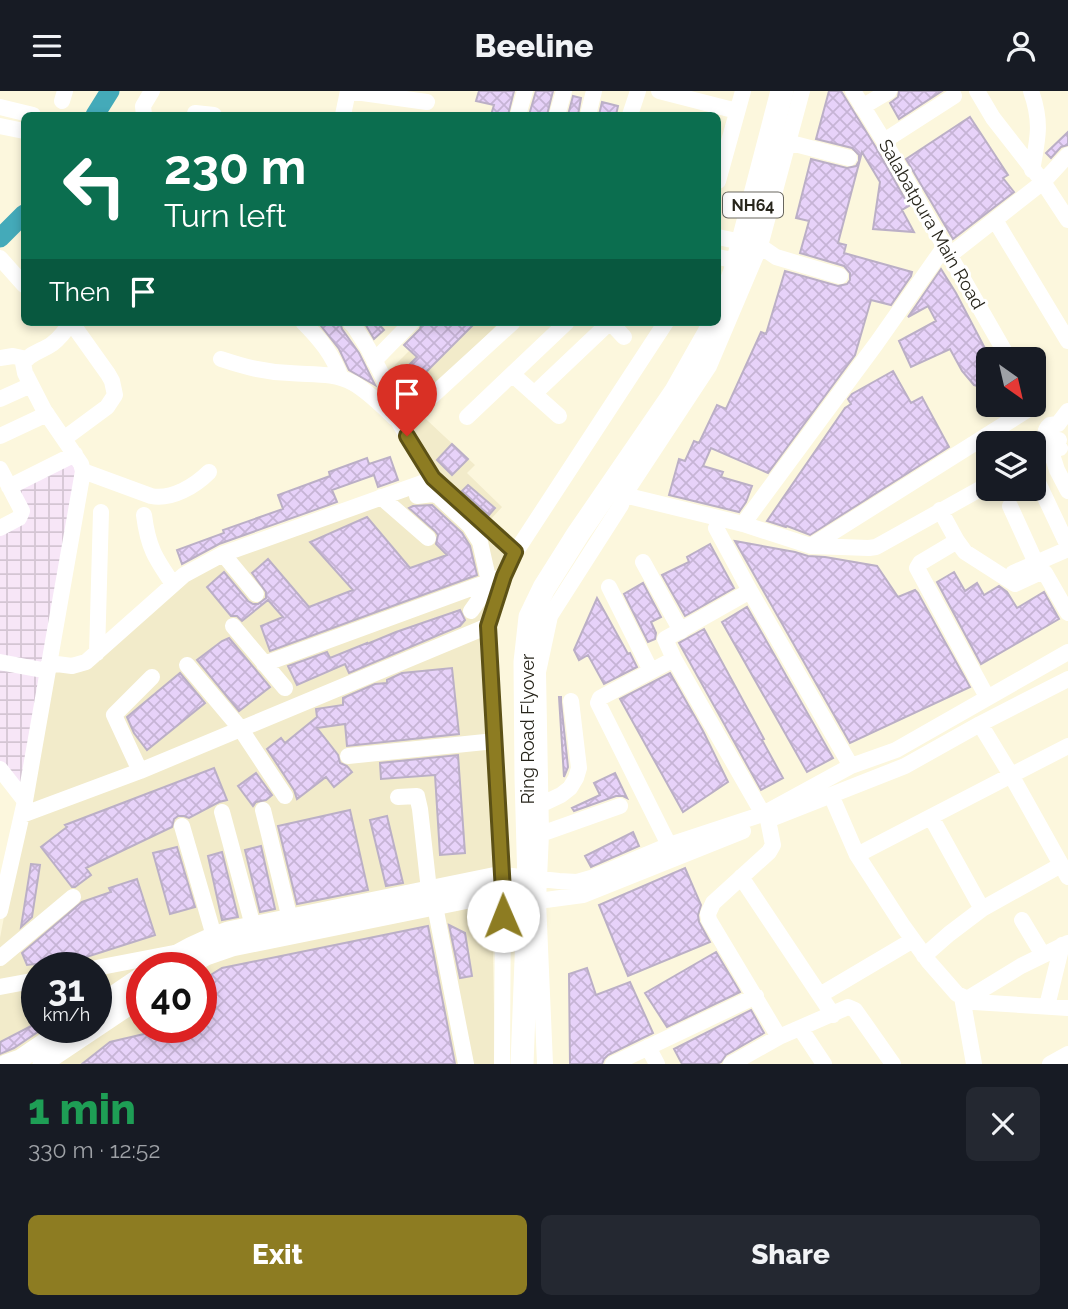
<!DOCTYPE html>
<html lang="en">
<head>
<meta charset="utf-8">
<style>
	:root { --surface:#171b24; --page:#242831; --text:#f1f3f6; --muted:#9ea1a6; --accent:#8d7c22 }
	body { margin:0; font-family:Raleway,sans-serif; background:var(--page); color:var(--text); height:100vh; display:flex; flex-direction:column; font-size:26px; white-space:nowrap }
	* { box-sizing:border-box; margin:0 }
	p { font-size:23px; color:var(--muted) }
	.icon { flex:none; width:38px; height:38px; fill:none; stroke:currentColor; stroke-width:2; stroke-linecap:round; stroke-linejoin:round }
	.map { position:relative; height:973px; overflow:hidden }
	.panel { display:flex; flex-direction:column; background:var(--surface); flex:1 }
	.panel>* { flex:none }
	.top-card { position:absolute; left:21px; top:21px; width:700px; height:214px; border-radius:10px; box-shadow:0 4px 10px #0003; background:#0b6e4f; color:#fff; overflow:hidden }
	.needle { width:46px; rotate:146deg }
	.fabs { position:absolute; left:976px; top:256px; display:grid; gap:14px }
	.fabs a { display:grid; place-items:center; width:70px; height:70px; border-radius:10px; background:var(--surface); box-shadow:0 4px 10px #0003; font-size:35px }
	.speed { position:absolute; left:21px; top:861px; display:flex; gap:14px; font-size:35px; font-weight:700; text-align:center }
	.speed>* { display:grid; place-content:center; width:91px; height:91px; border-radius:50%; background:var(--surface); box-shadow:0 4px 10px #0003; line-height:1 }
	.speed small { font-size:18px; font-weight:400 }
	.speed .limit { border:10px solid #d22; background:#fff; color:#111 }
	.pin { position:absolute; display:grid; place-items:center; width:60px; height:60px; color:#fff; margin:-72px -30px; border-radius:50% 50% 50% 0; rotate:-45deg; box-shadow:0 0 7px #0007 }
	.pin .icon { rotate:45deg }
	.me { position:absolute; width:77px; margin:-38px; rotate:359deg; stroke-linejoin:round; filter:drop-shadow(0 0 5px #0008) }
	.turn { display:flex; align-items:center; gap:24px; height:147px; padding:0 28px; font-size:32px }
	.turn .icon { width:91px; height:91px; stroke-width:2.5 }
	.turn b { display:block; font-size:49px; line-height:60px }
	.then { display:flex; align-items:center; height:66px; padding:0 28px; background:#0003; gap:14px; font-size:26px }
	.round { display:grid; place-items:center; flex:none; width:74px; height:74px; border-radius:10px; background:var(--page) }
	.overview { display:flex; align-items:center; justify-content:space-between; height:119px; padding:0 28px }
	h1 { font-size:42px; font-weight:800; line-height:52px; color:#1e9e55 }
	.button { display:flex; gap:14px; margin-top:auto; padding:14px 28px }
	.button a { flex:1; height:80px; border-radius:10px; background:var(--accent); color:#fff; font-size:28px; font-weight:800; line-height:80px; text-align:center }
	.button a+a { background:var(--page); color:var(--text) }
	header { display:flex; justify-content:space-between; align-items:center; height:91px; padding:0 28px; background:var(--surface); font-size:32px; font-weight:800 }
	.map>svg:first-child { display:block }
</style>
</head>
<body>
<header><svg class="icon" aria-label="menu" viewBox="0 0 24 24"><path d="M4 6h16M4 12h16M4 18h16"/></svg>Beeline<svg class="icon" aria-label="person" viewBox="0 0 24 24"><circle cx="12" cy="8" r="4"/><path d="M4 21q1-7 8-7t8 7"/></svg></header>
<div class="map">
<svg width="1068" height="973" viewBox="0 0 1068 973">
	<defs>
		<pattern id="industrial-grid" width="8" height="8" patternUnits="userSpaceOnUse" patternTransform="scale(1.75)"><rect width="8" height="8" fill="#f7e6f7"/><path d="M0 4h8M4 0v8" fill="none" stroke="#d4c5d3"/></pattern>
		<pattern id="building-cross-hatch" width="8" height="8" patternUnits="userSpaceOnUse" patternTransform="scale(1.75)"><rect width="8" height="8" fill="#e7d2f9"/><path d="M0 0l8 8M0 8l8-8" fill="none" stroke="#c6b4d5"/></pattern>
	</defs>
	<rect width="100%" height="100%" fill="#fcf7dd"/>
	<path fill="#f2ebca" d="M438,231H500L413,316L475,374L467,382L502,416L481,439L510,462L485,532L494,780L227,839L96,914V877H37V936H64L0,971V847L51,576L74,577L187,486L434,386L400,326L385,284Z
		M492,812L495,973H52L142,911V936H201V877L208,867Z"/>
	<path fill="url(#industrial-grid)" d="M75,365L79,373L23,703L0,674V439L19,429L13,397Z"/>
	<g fill="none" stroke-linecap="round" stroke-linejoin="round">
		<path stroke="#44aab9" stroke-width="19" d="M95,24L110,0
			M0,147L24,123"/>
	</g>
	<path fill="url(#building-cross-hatch)" stroke="#bbafc6" stroke-width="2" d="M479,0H514L508,24H491L494,14L476,10Z
		M536,0H553L547,24H529Z
		M829,0H841L875,55L909,115L902,119L914,141L873,138L880,91L862,61L838,152L846,154L844,162L912,181L911,185L891,214L871,209L855,264L768,382L711,357L703,375L723,381L721,386L752,395L746,411L739,421L669,404L679,368L685,370L694,350L699,352L717,314L726,318L761,241L766,243L785,180L838,195L847,193L850,189V182L844,175L800,162L809,130L796,127L811,68L847,77L856,75L859,70V64L852,57L816,48Z
		M899,0H942L899,28L890,12L898,6Z
		M573,5L581,7L578,24H568Z
		M602,11L618,15L616,24H599Z
		M970,26L1008,84L1003,87L1014,101L953,148L906,68Z
		M1068,41V54L1061,56L1051,67L1046,62Z
		M941,178L956,202L989,265V298L974,294L962,280L950,258L911,276L899,250L936,230L928,215L908,226Z
		M318,231H340L342,238L359,262L375,294L349,279L339,258Z
		M364,231H377L384,239L374,248Z
		M422,231H476L415,292L403,280L417,266L404,254L420,238Z
		M893,280L911,312L922,306L949,356L810,444L787,435L786,436L767,430L845,317L851,313L848,308L852,303Z
		M452,353L468,368L452,384L437,369Z
		M390,366L398,389L378,396L374,384L332,399L337,411L219,453L182,473L177,459L224,442L223,439L283,418L278,404L330,385L329,381L367,367L369,373Z
		M468,394L495,417L489,424L462,400Z
		M432,414L462,442L470,455L477,484L270,560L261,535L283,526L268,509L242,530L237,525H231L207,496L224,481L248,510L253,513H258L266,507V501L252,482L268,468L309,516L353,499L310,451L367,426L410,477L447,464L436,453L438,444L435,440L409,417L413,415Z
		M735,450L795,461L808,465L825,466L877,475L898,506L915,499L918,502L970,596L850,652Z
		M710,453L734,497L685,525L662,484L689,471L687,466Z
		M954,481L965,500L977,492L984,504L999,495L1007,501L1017,517L1044,501L1059,528L981,573L937,491Z
		M643,492L661,526L651,531L656,542L655,548L648,551L624,503Z
		M597,507L628,563L630,562L637,576L604,593L588,564L579,569L574,559Z
		M747,516L833,667L807,681L722,531Z
		M460,519L465,529L460,535L349,582L345,573L297,594L288,575L327,561L330,567L367,552V553L396,541Z
		M704,538L764,648L762,649L783,687L761,699L679,552Z
		M229,547L270,596L239,620L197,569L222,550Z
		M452,577L459,643L347,655L345,633L317,637L338,664L340,672L347,675L352,681L334,696L326,686L297,708L294,699L267,658L281,647L285,652L317,626L316,618L343,614V607L375,593L387,592V589L402,582Z
		M180,582L205,612L147,659L134,642L127,626Z
		M670,582L703,640L728,691L683,721L620,608Z
		M559,606H561V611L568,676L564,686Z
		M458,664L465,762L440,764L435,684L381,688L380,672Z
		M214,677L227,709L219,711L189,727L184,725H178L174,728L172,736L86,777L91,784L75,796H72L41,756L67,736L65,734Z
		M256,682L272,704L266,709L256,711L253,715L238,695Z
		M615,682L627,707L623,705H616L574,720L572,717L600,704L594,692Z
		M350,719L368,799L297,813L278,735Z
		M387,725L403,792L386,795L370,729Z
		M633,741L639,755L591,776L585,765Z
		M261,755L275,818L260,821L245,759Z
		M177,756L195,816L170,823L153,762Z
		M222,761L238,826L222,829L208,765Z
		M31,773L40,774L32,826L21,836Z
		M685,777L701,814L698,824L699,831L710,851L628,885L599,814Z
		M137,788L155,844L80,868L27,874L22,862L82,811L111,801L109,797Z
		M449,834L465,842L472,885L460,887Z
		M428,835L455,973H82L110,951L144,943L143,936H201V890L222,877Z
		M716,861L740,901L667,936L645,902Z
		M587,877L596,904L630,891L653,942L608,964L604,968L602,973H570L569,883Z
		M751,919L764,942L726,964L721,971L717,973H682L674,958Z
		M37,932V936H45L14,957L0,963V951Z"/>
	<g fill="none" stroke-linecap="round" stroke-linejoin="round">
		<path stroke="#fff" stroke-width="16" d="M348,0L427,11
			M659,0L737,20
			M853,0L884,50L1009,268
			M977,0L993,27L1043,91L1068,129
			M1031,0C1042,31 1038,47 1032,79
			M62,10L65,0
			M0,16L33,24
			M862,16L889,0
			M195,22L214,24
			M144,24L143,15L152,0
			M343,24L348,0
			M518,24L525,0
			M557,24L564,0
			M588,24L594,0
			M630,24L638,0
			M0,35L24,40
			M884,50L954,5
			M787,51L849,67
			M718,90L743,0
			M995,129L1068,250
			M718,146L760,155L776,166L840,185
			M950,164L1043,91L1068,64
			M718,166L747,172
			M0,167L24,194
			M303,231C320,248 333,264 341,287
			M350,231L354,235L368,257L383,286L397,328L433,388L515,461
			M0,267L13,265L27,268
			M221,268C245,276 264,281 290,282C312,284 333,281 353,292C369,301 382,315 395,327
			M374,270L412,231
			M512,283L559,325
			M534,303L610,231L624,246
			M431,306L513,231
			M0,308L31,294
			M467,326L567,231
			M0,345L47,323
			M65,347L107,316L115,304L112,290L108,283L71,231
			M1047,348L1057,379L1068,400
			M1059,349L1051,350C1044,345 1044,339 1050,334L1058,333L1068,320
			M1034,369L1051,359L1060,357
			M0,378L22,420L19,427L0,437
			M83,380L151,405C172,409 195,395 209,381
			M1034,383L1068,455
			M9,396L75,363
			M624,404L743,433L811,455L869,457L876,456L989,393
			M417,405L433,403L438,405L470,435L480,451L489,491L483,503L471,520
			M381,406L428,447
			M1010,415L1036,472
			M940,419L957,450L965,461L1015,493L1041,481L1045,482L1068,522
			M144,424C148,456 155,467 173,493
			M743,433L876,253L945,155
			M716,437L750,500L851,675
			M957,450L920,472L917,477L987,606
			M811,455L1035,314
			M223,463L256,503
			M643,471L681,540
			M1013,482L1068,458
			M609,496L651,580
			M233,535L285,597
			M97,562L101,421
			M674,568L763,723
			M0,571L48,580
			M49,572L72,575L86,571L184,484L223,463L433,388
			M264,573L504,485
			M187,574L240,637L285,705
			M980,633L1011,684L1068,786
			M348,665L495,650
			M0,678L25,710
			M140,680L114,624L152,586
			M831,704L857,764L903,835L929,871L957,903L974,911L1068,917
			M398,706L417,705L420,718L429,799
			M540,714L561,704L570,697L576,687L579,677L571,610
			M263,719L290,828
			M222,721L253,835
			M22,724L140,680L488,535
			M931,726L982,818
			M773,727L905,675L980,633L1068,588
			M768,729L773,754L769,761L713,812L708,823L709,829L779,946
			M182,735L214,845
			M541,743L620,715
			M669,754L598,612L600,607L674,568L665,548L750,500
			M857,764L1068,655
			M502,784L559,790L577,791L591,787L669,754L763,723L851,675L896,659L1068,561
			M741,786L833,924
			M530,808L538,810L583,804L743,740
			M435,815L466,973
			M0,820L25,710L83,380L81,373L44,319L25,282L23,272C30,262 42,260 52,253C60,247 66,239 71,231
			M1022,829L1043,864
			M924,865L949,843L982,818L1061,774
			M0,867L73,806
			M96,877L174,862
			M0,896L37,889
			M820,904L913,849
			M962,906L974,973
			M967,908L1021,875L1068,852
			M1047,915L1062,854
			M800,937L824,973
			M648,956L657,973
			M502,973L503,801L488,535L504,485L511,468L666,231
			M545,973L538,810L541,743L538,581L550,525L621,414L624,404L709,275L760,155L802,0
			M613,973L756,905
			M731,973L779,946L848,916L855,919L893,973
			M1050,973L1068,963"/>
		<path stroke="#fff" stroke-width="19" d="M154,877C178,861 201,849 228,840L502,784
			M185,877L206,865L232,856L503,801
			M96,916L142,885
			M6,973L20,968L67,936
			M42,973L142,906"/>
		<path stroke="#fff" stroke-width="23" d="M718,225L735,180L782,0
			M522,973L529,792L526,687L525,571L530,526L544,497L578,443L676,300L715,231"/>
	</g>
	<g fill="none" stroke-linecap="round" stroke-linejoin="round">
		<g stroke="#5c5116" stroke-width="18">
			<path id="route" d="M407,345L433,387L515,461L504,485L488,535L503,801V825"/>
		</g>
		<use href="#route" stroke="#8d7c22" stroke-width="12"/>
	</g>
	<g text-anchor="middle" dominant-baseline="central" stroke-width="6" stroke-linejoin="round" paint-order="stroke">
		<rect fill="#fff" stroke="#68665f" stroke-width="2" x="723" y="101.5" width="60" height="25" rx="5"/>
		<g font-size="16" font-weight="bold" fill="#27251b">
			<text x="753" y="114">NH64</text>
		</g>
		<g font-size="18" fill="#27251b" stroke="#fff">
			<text transform="translate(932 133) rotate(60)">Salabatpura Main Road</text>
			<text transform="translate(527 638) rotate(-90)">Ring Road Flyover</text>
		</g>
	</g>
</svg>
<div class="fabs">
<a><svg class="needle" viewBox="-14 -14 28 28"><path d="M0-13l5 13h-10z" fill="#e53935"/><path d="M0 13l5-13h-10z" fill="#9ea1a6"/></svg></a>
<a><svg class="icon" aria-label="layers" viewBox="0 0 24 24"><path d="M12 4l9 5-9 5-9-5zM3 14l9 5 9-5"/></svg></a>
</div>
<div class="speed"><div>31<small>km/h</small></div><div class="limit">40</div></div>
<div class="pin" style="left:407px;top:345px;background:#d93025"><svg class="icon" aria-label="arrive" viewBox="0 0 24 24"><path d="M6 21V4h12l-3 4 3 4H6"/></svg></div>
<svg class="me" style="left:503px;top:825px" viewBox="-20 -20 40 40"><circle r="19" fill="#fff"/><path d="M0-13L10 11 0 6-10 11z" fill="#8d7c22"/></svg>
<div class="top-card">
<div class="turn"><svg class="icon" aria-label="left" viewBox="0 0 24 24"><path d="M17 20v-9H6M10 6l-5 5 5 5"/></svg><div><b>230 m</b>Turn left</div></div>
<div class="then">Then<svg class="icon" aria-label="arrive" viewBox="0 0 24 24"><path d="M6 21V4h12l-3 4 3 4H6"/></svg></div>
</div>
</div>
<section class="panel">
<div class="overview"><div><h1>1 min</h1><p>330 m · 12:52</p></div><a class="round"><svg class="icon" aria-label="close" viewBox="0 0 24 24"><path d="M6 6l12 12M18 6L6 18"/></svg></a></div>
<div class="button"><a>Exit</a><a>Share</a></div>
</section>
</body>
</html>
